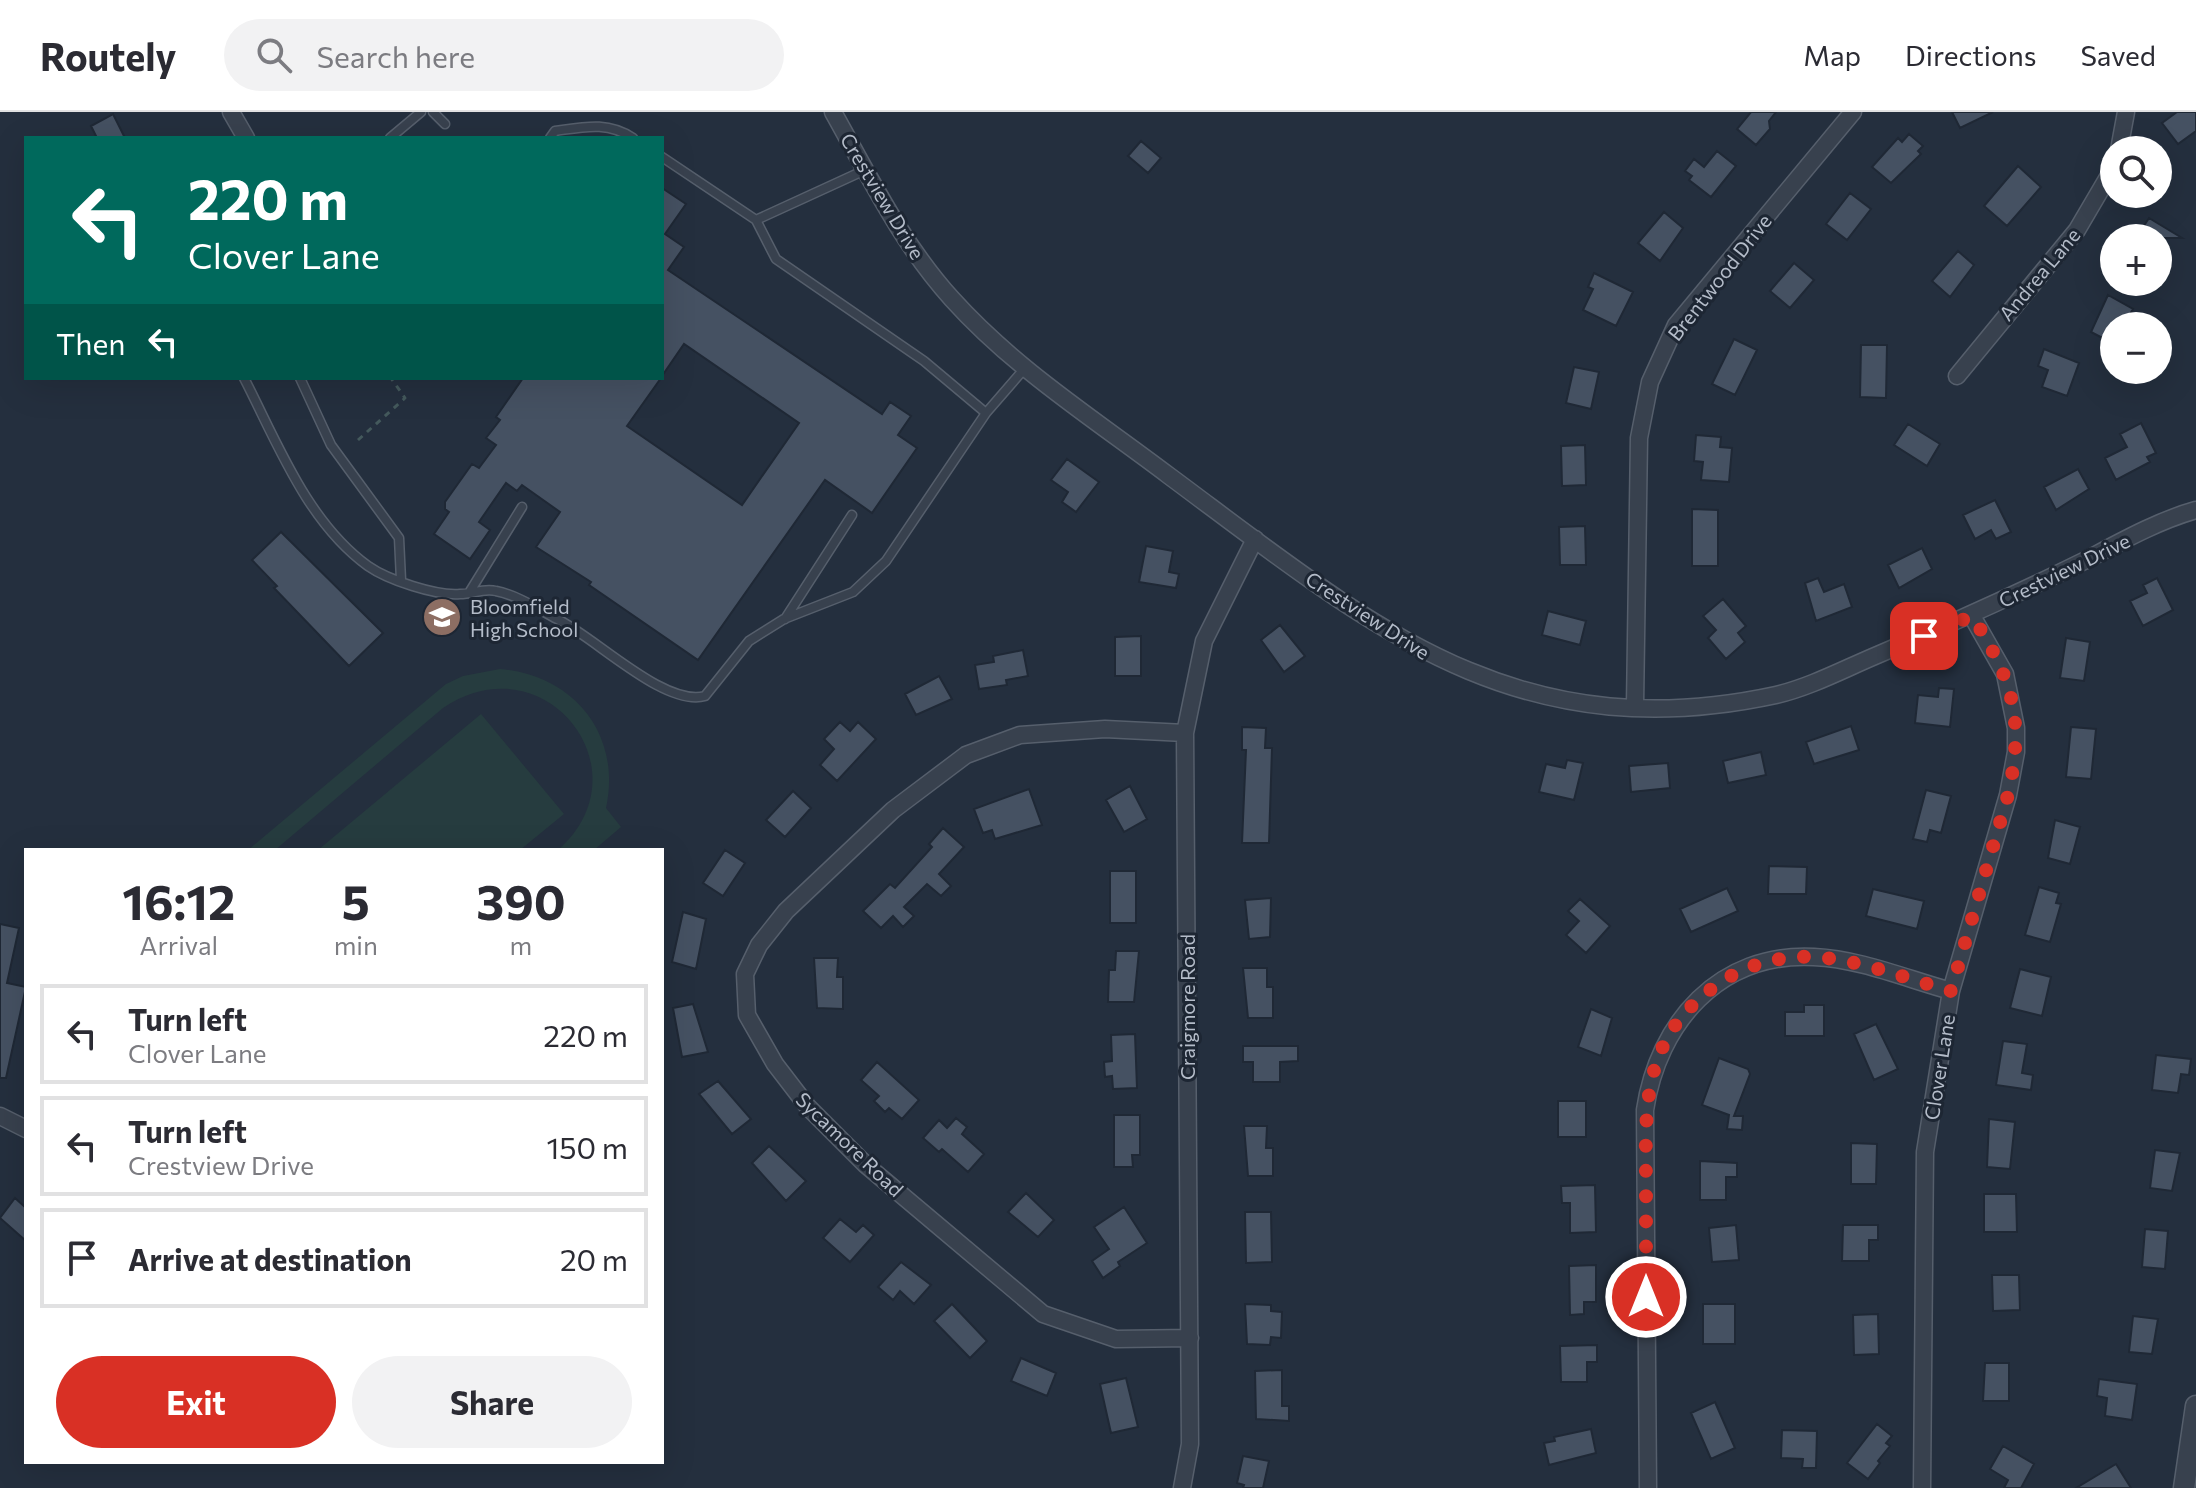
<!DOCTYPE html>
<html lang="en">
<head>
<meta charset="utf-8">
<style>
	:root { --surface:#fff; --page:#f2f2f3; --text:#2b2b33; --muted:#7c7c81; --line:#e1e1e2; --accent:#d93025 }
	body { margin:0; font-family:Commissioner,sans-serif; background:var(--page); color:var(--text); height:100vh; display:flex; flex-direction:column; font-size:30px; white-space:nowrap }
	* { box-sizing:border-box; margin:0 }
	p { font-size:26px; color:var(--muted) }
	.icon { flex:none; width:44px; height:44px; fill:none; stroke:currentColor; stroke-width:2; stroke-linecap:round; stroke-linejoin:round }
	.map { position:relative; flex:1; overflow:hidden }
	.drawer { position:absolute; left:24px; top:736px; width:640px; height:616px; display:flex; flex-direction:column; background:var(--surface); border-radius:0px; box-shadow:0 8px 32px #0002 }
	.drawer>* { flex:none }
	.banner { position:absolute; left:24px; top:24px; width:640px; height:244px; border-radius:0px; box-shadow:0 8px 32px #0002; background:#00695c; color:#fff; overflow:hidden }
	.fabs { position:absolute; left:2100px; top:24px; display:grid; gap:16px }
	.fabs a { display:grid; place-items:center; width:72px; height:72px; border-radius:50%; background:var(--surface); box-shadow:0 8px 32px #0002; font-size:40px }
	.pin { position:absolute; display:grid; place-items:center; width:68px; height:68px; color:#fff; margin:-34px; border-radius:16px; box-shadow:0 4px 12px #0006 }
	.me { position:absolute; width:88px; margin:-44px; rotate:0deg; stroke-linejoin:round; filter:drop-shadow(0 0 6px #0008) }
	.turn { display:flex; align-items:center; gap:28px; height:168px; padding:0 32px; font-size:36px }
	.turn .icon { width:104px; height:104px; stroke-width:2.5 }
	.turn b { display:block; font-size:56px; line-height:68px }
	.then { display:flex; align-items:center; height:76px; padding:0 32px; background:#0003; gap:16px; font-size:30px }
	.eta { display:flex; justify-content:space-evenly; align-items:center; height:136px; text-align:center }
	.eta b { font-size:48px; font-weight:700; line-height:56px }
	.primary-button { display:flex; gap:16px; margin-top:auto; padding:16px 32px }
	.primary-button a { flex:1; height:92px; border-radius:48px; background:var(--accent); color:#fff; font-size:32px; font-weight:700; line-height:92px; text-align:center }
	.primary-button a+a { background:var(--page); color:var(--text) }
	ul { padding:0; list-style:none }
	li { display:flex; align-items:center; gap:24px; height:100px; margin:0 16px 12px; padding:0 16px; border:4px solid var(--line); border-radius:0px }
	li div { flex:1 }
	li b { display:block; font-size:30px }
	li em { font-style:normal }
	header { display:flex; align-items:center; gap:48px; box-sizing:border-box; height:112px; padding:0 40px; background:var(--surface); border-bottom:2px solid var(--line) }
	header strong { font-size:38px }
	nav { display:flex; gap:44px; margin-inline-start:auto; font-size:28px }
	.search { width:560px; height:72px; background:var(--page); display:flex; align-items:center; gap:20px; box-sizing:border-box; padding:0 28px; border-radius:44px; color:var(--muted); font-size:30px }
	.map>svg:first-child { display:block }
</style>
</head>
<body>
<header>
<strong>Routely</strong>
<div class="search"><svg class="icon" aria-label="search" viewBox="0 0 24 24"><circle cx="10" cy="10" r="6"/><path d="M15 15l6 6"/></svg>Search here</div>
<nav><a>Map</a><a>Directions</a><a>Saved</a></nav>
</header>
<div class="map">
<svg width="2196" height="1376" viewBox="0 0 2196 1376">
	<rect width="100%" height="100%" fill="#242f3e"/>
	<path fill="#263c3f" d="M500,557C574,563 622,623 606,696L621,715L594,738H558C648,659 545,527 443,596L275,738H248L446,572L463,564Z
		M481,602L564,702L520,738H318Z"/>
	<path fill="#455162" stroke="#1f2835" stroke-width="2" d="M1751,0H1776L1769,9L1770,17L1756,33L1737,17Z
		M1952,0H1993L1960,16Z
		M2177,0H2196V19L2178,32L2162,11Z
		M113,2L125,26H97L91,14Z
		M1909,22L1923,34L1918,39L1921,42L1891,71L1872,55L1898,26L1902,30Z
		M1141,29L1161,46L1148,61L1128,44Z
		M1717,39L1736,54L1711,85L1689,68L1692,64L1685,59L1694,47L1704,55Z
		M2018,54L2041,75L2007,114L1984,94Z
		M662,76L686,92L665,122L684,135L668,158L882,302L890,290L911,304L898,323L917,336L872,401L825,368L698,548L589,473L591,470L536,435L560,400L522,373L517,379L506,371L479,410L490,418L470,447L434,422L449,400L445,397V390L472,352L479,356L496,333L486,326L500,308L496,305L523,266H661L627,314L742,393L799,311L684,232L662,264Z
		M1850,81L1871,97L1847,128L1826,112Z
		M1664,100L1683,116L1660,149L1638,131Z
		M2149,106L2182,126H2136Z
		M1958,139L1974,153L1950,185L1932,169Z
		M1794,151L1814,168L1790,196L1770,179Z
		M1594,161L1633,180L1616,214L1583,198L1593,177L1588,175Z
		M2108,183L2133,197L2125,211L2114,214V232L2091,220Z
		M1734,227L1757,238L1735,283L1712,272Z
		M1861,233H1887L1886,286L1860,285Z
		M2044,237L2079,251L2067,284L2042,275L2048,258L2038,254Z
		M1574,255L1599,260L1591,297L1566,291Z
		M2141,311L2156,341L2147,345L2150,350L2116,368L2105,346L2127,335L2120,322Z
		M1908,312L1940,332L1927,354L1894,333Z
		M1696,323L1721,325L1720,335L1732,336L1729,370L1701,368L1703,350L1694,349Z
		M1585,333L1586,373L1562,374L1561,334Z
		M1067,347L1099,370L1076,400L1062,390L1068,380L1051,368Z
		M2078,357L2089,377L2056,398L2044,375Z
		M1995,388L2011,420L1996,427L1991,418L1975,427L1963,403Z
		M1692,397L1718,398V454H1692Z
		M1585,414L1586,453H1560L1559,415Z
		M281,420L383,521L349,554L274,476L277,474L252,448Z
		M1146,434L1173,439L1169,460L1179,462L1176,476L1139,470Z
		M1922,436L1932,457L1899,476L1888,453Z
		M1818,466L1824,480L1844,472L1852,495L1816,509L1805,471Z
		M2157,466L2173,498L2143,514L2130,489L2147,481L2143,473Z
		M1723,487L1746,514L1738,521L1745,530L1726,547L1708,526L1716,518L1703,504Z
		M1548,499L1586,509L1580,533L1542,523Z
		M1280,513L1305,544L1284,560L1261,528Z
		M1141,524V564H1115V525Z
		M2066,526L2090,530L2084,569L2060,566Z
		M1023,538L1028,564L1006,568L1007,573L979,577L975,553L994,550L993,544Z
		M939,564L952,587L916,603L905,582Z
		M1939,576L1954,577L1950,615L1915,611L1918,583L1938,585Z
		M840,610L850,619L858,610L876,627L837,669L820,653L834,637L824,627Z
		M1851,614L1859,638L1814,652L1806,630Z
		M1242,615L1266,616L1265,636H1272L1269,731H1242L1246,638H1242Z
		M2071,615L2096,617L2091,667L2066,665Z
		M1761,640L1766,663L1728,671L1723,649Z
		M1567,648L1583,651L1574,688L1539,680L1546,652L1565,656Z
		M1668,651L1670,676L1631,680L1629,654Z
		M1130,674L1147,707L1124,720L1106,688Z
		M1029,677L1042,713L995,727L992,718L983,721L974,697Z
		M1926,678L1951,684L1941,721L1930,718L1927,730L1913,727Z
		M793,679L811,696L785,725L766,708Z
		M2055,708L2080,715L2070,752L2048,746Z
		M943,716L964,735L939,762L951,774L941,784L927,772L904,795L914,804L903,815L893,804L881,816L863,799L890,772L895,776L932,735L929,732Z
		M725,738L745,751L723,784L703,771Z
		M1769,754L1807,755L1806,782H1768Z
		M1110,759H1136V811H1110Z
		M2039,775L2059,781L2056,791L2061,792L2050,830L2025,823Z
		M1727,776L1738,799L1691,820L1680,797Z
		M1873,777L1924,789L1917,817L1866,804Z
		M1271,786L1270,825L1249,827L1245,788Z
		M1580,787L1610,814L1586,841L1566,823L1579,809L1568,799Z
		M683,800L706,807L696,857L672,850Z
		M0,812L19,816L7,871L26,875L6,966H0Z
		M1116,839H1139L1134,890H1108L1109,858H1115Z
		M814,846H838L837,865H843V897L817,896Z
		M1243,856H1267V875H1273V906H1248Z
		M2020,857L2051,865L2042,904L2010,896Z
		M693,892L708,940L682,945L673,896Z
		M1804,893H1824V924H1785V900H1804Z
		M1591,897L1612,906L1601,944L1578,935Z
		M1876,912L1898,957L1874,968L1854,922Z
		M1135,922L1137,976L1113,977L1112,964L1105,965L1104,950L1112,949L1111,923Z
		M2003,929L2027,932L2022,961L2033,963L2031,978L1996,973Z
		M1243,934H1298V949L1280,950V970H1253V950H1243Z
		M2156,943L2191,947L2189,963L2181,962L2178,981L2152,978Z
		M1719,946L1748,957L1750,962L1734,1004H1743L1742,1018L1727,1017L1729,1003L1702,993Z
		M877,950L919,988L902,1007L889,996L885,1000L874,989L879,984L861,968Z
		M718,969L751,1007L732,1022L699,982Z
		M1558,989H1586V1025H1558Z
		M1114,1003H1140V1043H1132L1133,1055H1114Z
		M956,1006L967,1015L962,1022L984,1042L968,1060L942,1037L939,1040L923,1026L939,1008L947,1016Z
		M1989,1007L2015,1010L2010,1057L1987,1055Z
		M1244,1014H1267L1266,1036H1273V1064H1248Z
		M1851,1031L1877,1032L1876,1072H1851Z
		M769,1034L806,1069L786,1089L752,1051Z
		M2155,1038L2180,1041L2172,1079L2150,1076Z
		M1700,1049L1737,1051V1065H1726V1088H1700Z
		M1595,1073L1596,1120L1570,1121V1091H1562L1561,1074Z
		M1026,1081L1054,1108L1038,1125L1008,1100Z
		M1984,1082H2016L2017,1120H1984Z
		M15,1086L26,1096V1129L0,1106Z
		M1124,1095L1147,1131L1118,1150L1120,1154L1103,1166L1092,1149L1109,1137L1094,1115Z
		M1245,1100H1271L1272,1150L1246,1151Z
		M840,1107L856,1120L863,1113L874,1123L850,1150L823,1126Z
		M1736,1113L1739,1148L1712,1150L1709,1116Z
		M1843,1113H1878V1128H1869V1149H1842Z
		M2145,1117L2168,1119L2165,1157L2142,1155Z
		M901,1150L931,1173L914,1192L900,1179L893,1188L878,1175Z
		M1596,1153V1190H1584V1202L1570,1203L1569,1154Z
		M1992,1163H2019L2020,1198L1993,1199Z
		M952,1192L987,1229L970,1246L934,1209Z
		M1245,1192L1271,1193V1199L1282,1200L1281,1226L1271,1225L1270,1233L1247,1232Z
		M1703,1192H1735V1232H1703Z
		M1878,1202L1879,1242L1854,1243L1853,1203Z
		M2133,1204L2158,1207L2152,1242L2129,1240Z
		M1597,1233V1250H1587V1270H1561L1560,1234Z
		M1021,1246L1056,1261L1047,1284L1011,1269Z
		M1985,1251H2009V1289H1983Z
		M1282,1258V1294H1289V1309L1256,1307L1255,1259Z
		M1126,1266L1138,1315L1111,1321L1100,1272Z
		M2099,1267L2137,1272L2132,1308L2105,1304L2107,1286L2097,1284Z
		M1715,1290L1735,1336L1711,1347L1691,1301Z
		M1877,1312L1892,1324L1886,1331L1890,1334L1878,1349L1880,1351L1868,1367L1847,1351Z
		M1591,1317L1596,1341L1549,1353L1544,1331L1555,1329L1554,1325Z
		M1782,1318L1817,1319L1816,1356H1802L1803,1347L1781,1346Z
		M2003,1334L2034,1352L2021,1376H2004L2008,1368L1990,1357Z
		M1243,1344L1269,1349L1263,1376H1243L1244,1373L1237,1371Z
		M2116,1352L2131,1376H2076Z"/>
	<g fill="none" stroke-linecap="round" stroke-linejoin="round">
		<g stroke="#565f6c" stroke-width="11">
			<path id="service" d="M433,0L445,12
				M390,26L421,0
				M550,26L555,19C584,15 607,9 633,26
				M662,45L756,108L865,58
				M244,266C277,330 307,410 368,454C388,468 436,484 460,482C473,482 483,476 496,479C517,483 538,497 557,507C595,525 664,595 705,584L749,529L784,507L853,480L886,449L986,301L924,249L776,147L756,108
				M300,266L331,333L399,426L401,468
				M986,301L1025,256
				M469,481L522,395
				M785,507L852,403"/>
		</g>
		<g stroke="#565f6c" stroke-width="19">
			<path id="minor" d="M231,0L246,26
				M833,0C869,64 902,132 952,187C1014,256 1094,307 1168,363C1365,509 1512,640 1776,583C1810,575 1842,558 1875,544C1946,514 2015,483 2084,449C2120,430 2157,409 2196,398
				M2119,38L2126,0
				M1957,264L2077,118L2114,55
				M1635,594L1639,326L1650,270L1676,213L1853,0
				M1185,621L1105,617L1020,623L966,643L893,698L786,799L759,833L745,862L747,903L775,952L808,995L866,1053L1043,1202L1116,1227L1190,1226
				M0,1004L26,1017
				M1182,1376L1190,1332L1185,621L1204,529L1255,427
				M1648,1376L1645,998C1658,911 1719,840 1814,845C1860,847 1907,867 1951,879
				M1922,1376L1925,1040L1951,879L2008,683L2016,640V616L2005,562L1972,504"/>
		</g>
		<g stroke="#565f6c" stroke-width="23">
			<path id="tertiary" d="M2184,1376L2196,1294"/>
		</g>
		<path stroke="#44595c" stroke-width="3" stroke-dasharray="6 6" stroke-linecap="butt" d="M358,328L405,286L391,266"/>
		<use href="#service" stroke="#38414e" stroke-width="8"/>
		<use href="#minor" stroke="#38414e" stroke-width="16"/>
		<use href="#tertiary" stroke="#38414e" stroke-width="20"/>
	</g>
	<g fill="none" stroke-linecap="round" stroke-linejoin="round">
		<path stroke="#d93025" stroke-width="14" stroke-dasharray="0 25.2" d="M1646,1185C1646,1146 1646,1107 1646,1068C1645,988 1644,924 1717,873C1744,853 1781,843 1815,845C1861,848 1907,867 1951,879L2008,683C2025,607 2013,568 1972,504L1924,524"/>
	</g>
	<defs>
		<g id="school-disc" transform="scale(2)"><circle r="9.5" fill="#8d6e63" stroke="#1d2633"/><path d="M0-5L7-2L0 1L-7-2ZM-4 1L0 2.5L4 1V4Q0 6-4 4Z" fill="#fff"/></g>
	</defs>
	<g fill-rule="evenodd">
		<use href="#school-disc" x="442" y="505"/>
	</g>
	<g text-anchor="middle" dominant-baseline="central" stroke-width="6" stroke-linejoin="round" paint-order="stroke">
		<g font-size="20" fill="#b4bcc9" stroke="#1d2633">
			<text transform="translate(883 84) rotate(59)">Crestview Drive</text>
			<text transform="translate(2039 162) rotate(-50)">Andrea Lane</text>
			<text transform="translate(1719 165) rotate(-52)">Brentwood Drive</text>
			<text transform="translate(2064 458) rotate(-26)">Crestview Drive</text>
			<text transform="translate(1368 503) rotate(33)">Crestview Drive</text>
			<text transform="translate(1187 895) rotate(-90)">Craigmore Road</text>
			<text transform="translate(1939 955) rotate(-81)">Clover Lane</text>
			<text transform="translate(850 1032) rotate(44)">Sycamore Road</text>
		</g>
		<g font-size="20" fill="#b4bcc9" stroke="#1d2633" text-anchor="start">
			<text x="470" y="494">Bloomfield<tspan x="470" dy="23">High School</tspan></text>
		</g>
	</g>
</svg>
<div class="fabs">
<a><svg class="icon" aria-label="search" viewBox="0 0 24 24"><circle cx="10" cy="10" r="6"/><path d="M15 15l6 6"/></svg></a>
<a>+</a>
<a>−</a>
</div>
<div class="pin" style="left:1924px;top:524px;background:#d93025"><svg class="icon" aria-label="arrive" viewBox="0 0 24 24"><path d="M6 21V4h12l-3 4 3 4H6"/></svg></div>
<svg class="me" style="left:1646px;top:1185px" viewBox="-20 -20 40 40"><circle r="17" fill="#d93025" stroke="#fff" stroke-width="3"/><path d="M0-11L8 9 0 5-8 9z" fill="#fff"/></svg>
<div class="banner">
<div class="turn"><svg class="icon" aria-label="left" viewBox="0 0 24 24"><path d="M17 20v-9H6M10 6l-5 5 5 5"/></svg><div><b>220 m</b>Clover Lane</div></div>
<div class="then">Then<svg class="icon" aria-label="left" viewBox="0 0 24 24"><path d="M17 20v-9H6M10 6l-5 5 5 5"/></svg></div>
</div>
<section class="drawer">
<div class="eta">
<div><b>16:12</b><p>Arrival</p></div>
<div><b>5</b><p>min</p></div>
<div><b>390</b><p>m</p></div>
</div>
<ul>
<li><svg class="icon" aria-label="left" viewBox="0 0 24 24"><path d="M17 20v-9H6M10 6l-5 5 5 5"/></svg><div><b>Turn left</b><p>Clover Lane</p></div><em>220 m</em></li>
<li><svg class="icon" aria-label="left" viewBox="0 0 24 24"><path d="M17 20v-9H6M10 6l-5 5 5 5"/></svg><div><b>Turn left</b><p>Crestview Drive</p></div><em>150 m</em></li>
<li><svg class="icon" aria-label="arrive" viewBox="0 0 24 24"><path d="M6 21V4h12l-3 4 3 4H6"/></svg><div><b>Arrive at destination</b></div><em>20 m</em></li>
</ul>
<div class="primary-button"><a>Exit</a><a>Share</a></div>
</section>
</div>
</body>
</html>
